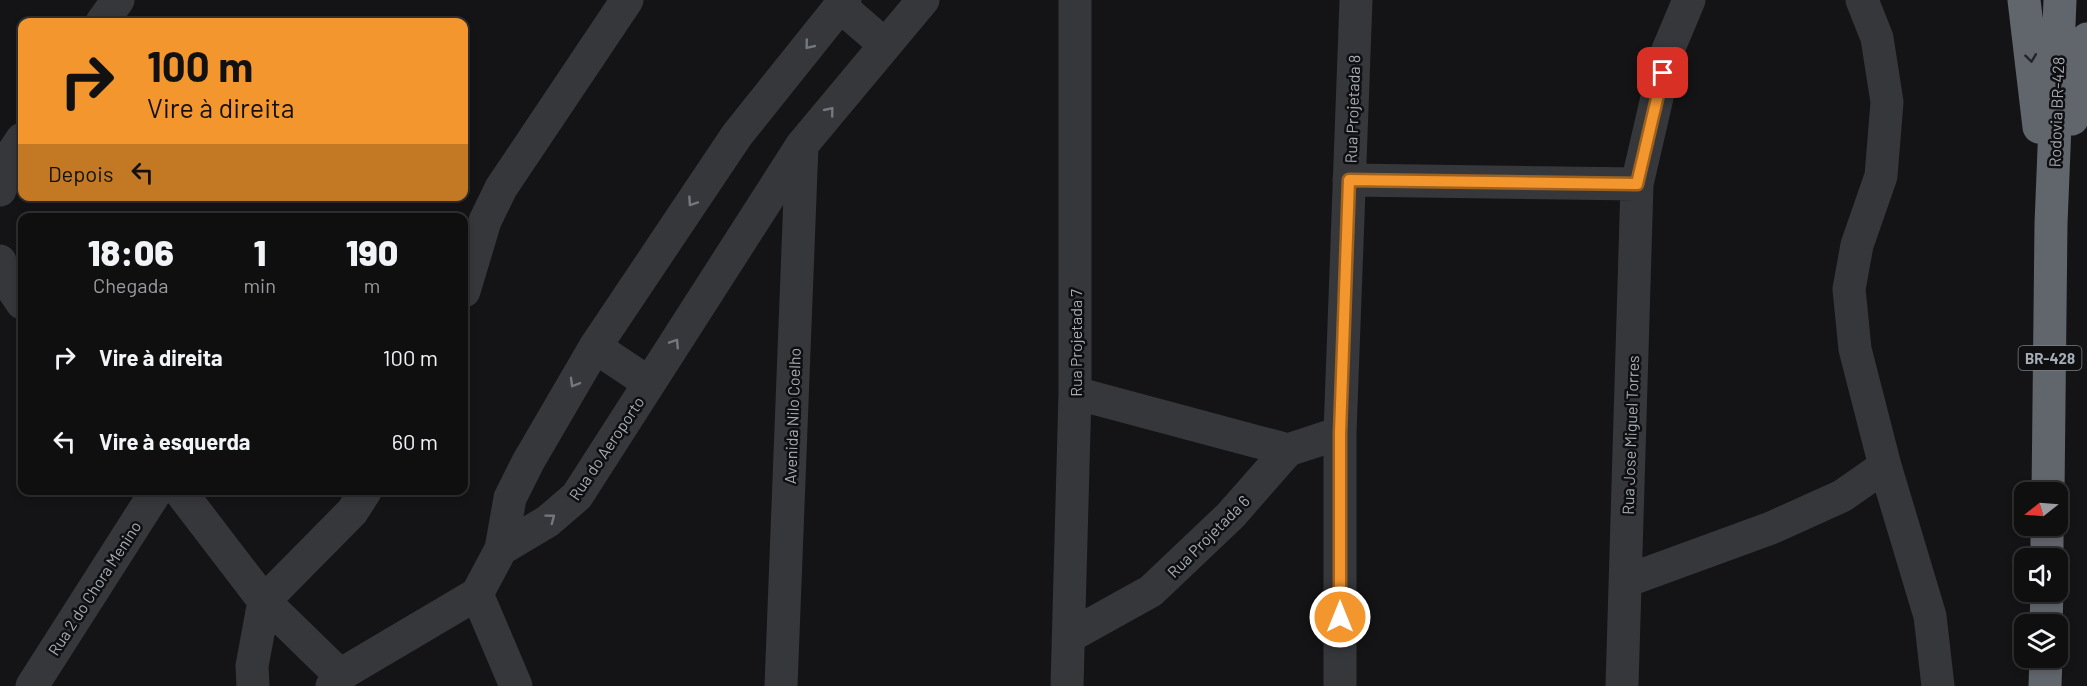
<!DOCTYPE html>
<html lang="pt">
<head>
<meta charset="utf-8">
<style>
	:root { --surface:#0f0f10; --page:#1d1d1e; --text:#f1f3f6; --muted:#9b9c9f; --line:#2f2f30 }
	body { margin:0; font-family:Barlow,sans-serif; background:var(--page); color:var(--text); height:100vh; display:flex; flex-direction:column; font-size:22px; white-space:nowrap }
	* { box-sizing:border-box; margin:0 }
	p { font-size:20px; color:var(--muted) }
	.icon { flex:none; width:33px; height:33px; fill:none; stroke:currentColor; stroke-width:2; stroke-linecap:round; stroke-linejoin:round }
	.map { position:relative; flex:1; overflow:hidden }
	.details { position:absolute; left:18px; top:213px; width:450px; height:282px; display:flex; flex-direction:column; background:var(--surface); border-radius:12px; box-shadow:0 3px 9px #0003,0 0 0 2px var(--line) }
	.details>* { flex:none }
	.banner { position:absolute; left:18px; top:18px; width:450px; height:183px; border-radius:12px; box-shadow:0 3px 9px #0003,0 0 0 2px var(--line); background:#f4962e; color:#111; overflow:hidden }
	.needle { width:39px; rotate:253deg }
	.fabs { position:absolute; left:2014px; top:482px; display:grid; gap:12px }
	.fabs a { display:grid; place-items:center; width:54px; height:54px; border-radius:12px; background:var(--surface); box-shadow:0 3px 9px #0003,0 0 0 2px var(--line); font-size:30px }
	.pin { position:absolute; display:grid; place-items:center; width:51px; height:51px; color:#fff; margin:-26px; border-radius:12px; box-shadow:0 3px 9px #0006 }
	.me { position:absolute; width:66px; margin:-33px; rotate:0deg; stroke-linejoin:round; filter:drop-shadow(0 0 4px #0008) }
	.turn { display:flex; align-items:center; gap:21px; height:126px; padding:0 30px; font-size:27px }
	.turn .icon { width:78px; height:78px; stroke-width:2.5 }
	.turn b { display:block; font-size:42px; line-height:51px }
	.then { display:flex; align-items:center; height:57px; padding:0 30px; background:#0003; gap:12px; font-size:22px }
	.eta { display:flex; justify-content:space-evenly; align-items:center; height:102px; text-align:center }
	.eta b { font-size:36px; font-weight:800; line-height:42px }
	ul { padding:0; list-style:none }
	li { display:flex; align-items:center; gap:18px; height:84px; padding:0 30px }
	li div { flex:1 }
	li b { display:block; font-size:22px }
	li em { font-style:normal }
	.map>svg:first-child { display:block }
</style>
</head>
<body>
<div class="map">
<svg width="2087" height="686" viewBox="0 0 2087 686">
	<rect width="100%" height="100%" fill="#141416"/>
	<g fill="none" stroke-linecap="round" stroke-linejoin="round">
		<path stroke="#35373b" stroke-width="33" d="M1862,0L1877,38L1887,102L1881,176L1857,245L1849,289L1855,349L1885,466L1930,616L1938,686
			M840,6L884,44
			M102,22L118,0
			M1349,180L1637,184L1668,50L1689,0
			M0,190L9,158L22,139
			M0,261L3,275L22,303
			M464,291L485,221L501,188L627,0
			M595,347L649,383
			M1075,393L1288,450
			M179,490L264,601L340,675
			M501,549L548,521L577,496L802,145L923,0
			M1626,581L1771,528L1842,496L1885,466
			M477,594L516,686
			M1070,636L1151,591L1231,515L1288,450L1340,433
			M32,686L157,490
			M253,686L252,666L264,601L352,512L366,490
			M332,686L340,675L477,594L501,549L510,498L528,462L595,347L737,135L845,0
			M781,686L802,145
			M1067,686L1075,393V0
			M1340,686V433L1356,0
			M1622,686L1637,184"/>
		<path stroke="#61656c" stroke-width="33" d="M2024,0L2039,127
			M2072,119L2087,39
			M2048,492L2051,224L2060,0
			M2047,558V525
			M2046,624L2047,591
			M2045,686L2046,657"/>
	</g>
	<defs><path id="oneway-chevron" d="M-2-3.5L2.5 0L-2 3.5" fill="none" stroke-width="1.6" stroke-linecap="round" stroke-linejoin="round" transform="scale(1.5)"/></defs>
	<g stroke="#73787f">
		<use href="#oneway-chevron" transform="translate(809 45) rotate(129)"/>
		<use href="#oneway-chevron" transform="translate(830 111) rotate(-51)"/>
		<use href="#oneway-chevron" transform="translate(692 202) rotate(124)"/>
		<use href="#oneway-chevron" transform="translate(675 343) rotate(-57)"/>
		<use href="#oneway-chevron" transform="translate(574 383) rotate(120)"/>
		<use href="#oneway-chevron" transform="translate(551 518) rotate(-37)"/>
	</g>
	<use stroke="#242428" href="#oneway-chevron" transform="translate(2031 58) rotate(83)"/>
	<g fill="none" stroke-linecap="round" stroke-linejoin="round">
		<g stroke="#9f621e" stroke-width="15">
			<path id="route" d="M1340,617V433L1349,180L1637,184L1663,73"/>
		</g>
		<use href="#route" stroke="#f4962e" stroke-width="10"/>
	</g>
	<g text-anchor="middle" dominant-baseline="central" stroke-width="5" stroke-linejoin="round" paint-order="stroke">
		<rect fill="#0f0f11" stroke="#797e84" stroke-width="1.5" x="2018.5" y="346" width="63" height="24" rx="4.5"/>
		<g font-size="15" font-weight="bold" fill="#a6adb6">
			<text x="2050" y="358">BR-428</text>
		</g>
		<g font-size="16" fill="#a6adb6" stroke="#0f0f11">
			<text transform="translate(1352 109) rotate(-88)">Rua Projetada 8</text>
			<text transform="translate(2056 112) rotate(-88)">Rodovia BR-428</text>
			<text transform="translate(1075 343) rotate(-90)">Rua Projetada 7</text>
			<text transform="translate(792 416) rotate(-88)">Avenida Nilo Coelho</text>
			<text transform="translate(1630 435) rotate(-88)">Rua Jose Miguel Torres</text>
			<text transform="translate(606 448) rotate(-56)">Rua do Aeroporto</text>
			<text transform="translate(1208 536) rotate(-45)">Rua Projetada 6</text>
			<text transform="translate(94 588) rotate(-57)">Rua 2 do Chora Menino</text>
		</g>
	</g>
</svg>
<div class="fabs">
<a><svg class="needle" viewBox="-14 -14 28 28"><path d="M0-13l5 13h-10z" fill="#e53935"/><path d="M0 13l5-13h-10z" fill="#9b9c9f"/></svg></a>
<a><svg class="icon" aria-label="sound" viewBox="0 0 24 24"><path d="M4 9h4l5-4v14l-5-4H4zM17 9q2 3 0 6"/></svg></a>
<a><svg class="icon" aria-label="layers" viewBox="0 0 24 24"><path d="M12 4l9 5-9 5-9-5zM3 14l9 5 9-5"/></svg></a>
</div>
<div class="pin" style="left:1663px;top:73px;background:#d93025"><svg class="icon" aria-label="arrive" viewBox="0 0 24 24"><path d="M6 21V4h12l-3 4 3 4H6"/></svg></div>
<svg class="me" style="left:1340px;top:617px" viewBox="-20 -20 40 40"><circle r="17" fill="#f4962e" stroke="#fff" stroke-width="3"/><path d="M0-11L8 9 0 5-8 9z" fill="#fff"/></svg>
<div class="banner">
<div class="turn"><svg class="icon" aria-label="right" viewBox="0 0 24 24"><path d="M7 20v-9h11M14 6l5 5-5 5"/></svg><div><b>100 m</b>Vire à direita</div></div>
<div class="then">Depois<svg class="icon" aria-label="left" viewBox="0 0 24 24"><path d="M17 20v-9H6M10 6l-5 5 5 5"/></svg></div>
</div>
<section class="details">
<div class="eta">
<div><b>18:06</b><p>Chegada</p></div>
<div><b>1</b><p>min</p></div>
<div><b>190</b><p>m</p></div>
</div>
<ul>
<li><svg class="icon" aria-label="right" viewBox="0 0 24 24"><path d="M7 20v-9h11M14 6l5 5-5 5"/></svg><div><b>Vire à direita</b></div><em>100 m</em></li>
<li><svg class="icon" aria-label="left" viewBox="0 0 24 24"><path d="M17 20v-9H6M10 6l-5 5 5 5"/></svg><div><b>Vire à esquerda</b></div><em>60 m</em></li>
</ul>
</section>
</div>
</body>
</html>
